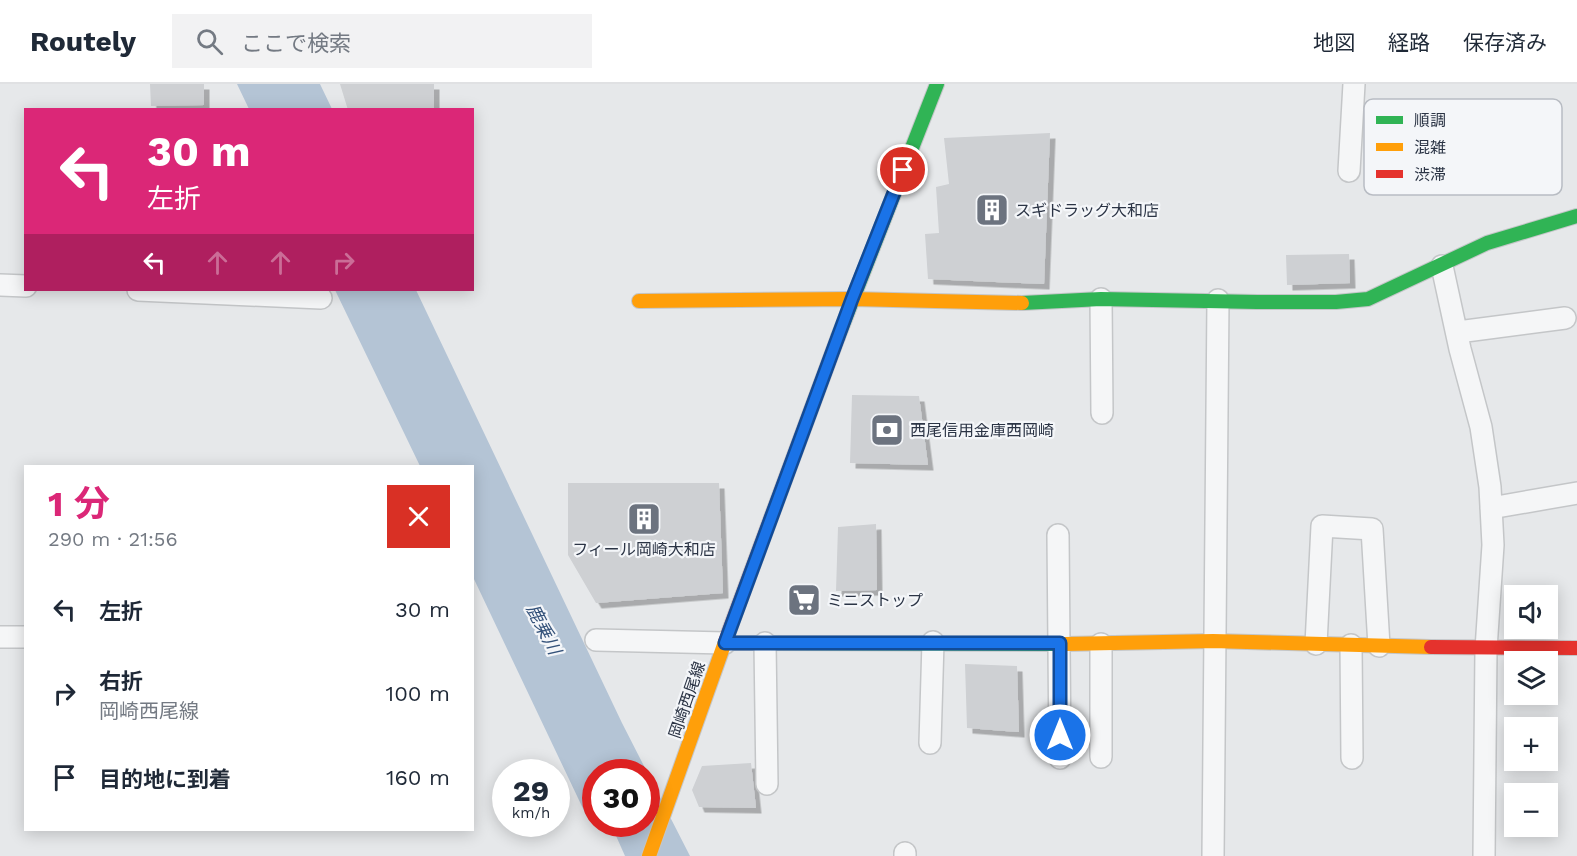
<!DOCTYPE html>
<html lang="ja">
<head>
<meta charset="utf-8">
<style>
	:root { --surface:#fff; --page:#f2f2f3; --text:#1f2937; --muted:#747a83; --line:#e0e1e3; --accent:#db2777 }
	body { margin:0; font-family:"Work Sans","Noto Sans JP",sans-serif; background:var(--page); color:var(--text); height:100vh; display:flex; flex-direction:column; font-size:22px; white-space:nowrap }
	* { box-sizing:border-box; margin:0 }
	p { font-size:20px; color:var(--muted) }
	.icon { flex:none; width:33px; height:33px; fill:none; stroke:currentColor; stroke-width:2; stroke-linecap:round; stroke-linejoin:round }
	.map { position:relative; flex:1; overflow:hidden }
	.sheet { position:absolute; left:24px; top:381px; width:450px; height:366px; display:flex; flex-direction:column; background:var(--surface); border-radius:0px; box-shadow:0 3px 15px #0003 }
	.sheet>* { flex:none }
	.banner { position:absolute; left:24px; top:24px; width:450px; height:183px; border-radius:0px; box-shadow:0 3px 15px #0003; background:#db2777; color:#fff; overflow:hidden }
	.fabs { position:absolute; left:1504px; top:501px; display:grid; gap:12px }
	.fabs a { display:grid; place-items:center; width:54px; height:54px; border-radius:0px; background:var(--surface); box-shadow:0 3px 15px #0003; font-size:30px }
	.speed { position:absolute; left:492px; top:675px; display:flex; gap:12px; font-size:30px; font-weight:700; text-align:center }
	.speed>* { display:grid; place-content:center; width:78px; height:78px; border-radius:50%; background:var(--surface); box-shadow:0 3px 15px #0003; line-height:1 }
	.speed small { font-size:15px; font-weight:400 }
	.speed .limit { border:9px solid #d22; background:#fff; color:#111 }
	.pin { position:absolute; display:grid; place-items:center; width:51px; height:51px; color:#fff; margin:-26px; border:3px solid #fff; border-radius:50%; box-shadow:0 2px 6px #0007 }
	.me { position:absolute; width:66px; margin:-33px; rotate:0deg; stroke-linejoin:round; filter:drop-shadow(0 0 4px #0008) }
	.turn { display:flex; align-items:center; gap:21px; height:126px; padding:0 24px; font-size:27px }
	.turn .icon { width:78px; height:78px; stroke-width:2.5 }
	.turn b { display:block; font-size:42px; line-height:51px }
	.lanes { display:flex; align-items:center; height:57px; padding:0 24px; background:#0003; justify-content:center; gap:30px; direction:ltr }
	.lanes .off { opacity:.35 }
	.round { display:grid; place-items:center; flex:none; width:63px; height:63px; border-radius:0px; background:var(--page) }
	.summary { display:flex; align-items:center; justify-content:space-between; height:102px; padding:0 24px }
	h1 { font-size:36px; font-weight:700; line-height:45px; color:var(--accent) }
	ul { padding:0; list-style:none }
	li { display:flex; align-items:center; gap:18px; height:84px; padding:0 24px }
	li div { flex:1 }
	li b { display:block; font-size:22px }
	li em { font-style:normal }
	header { display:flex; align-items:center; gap:36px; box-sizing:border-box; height:84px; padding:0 30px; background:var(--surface); border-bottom:2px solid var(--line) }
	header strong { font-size:28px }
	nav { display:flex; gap:33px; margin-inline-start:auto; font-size:21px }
	.search { width:420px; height:54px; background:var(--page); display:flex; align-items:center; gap:15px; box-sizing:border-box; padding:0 21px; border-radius:0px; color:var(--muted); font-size:22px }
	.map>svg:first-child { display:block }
</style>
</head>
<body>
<header>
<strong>Routely</strong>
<div class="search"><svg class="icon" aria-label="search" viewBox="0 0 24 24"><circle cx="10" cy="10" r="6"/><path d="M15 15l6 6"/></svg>ここで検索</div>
<nav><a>地図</a><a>経路</a><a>保存済み</a></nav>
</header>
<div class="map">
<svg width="1577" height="772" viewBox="0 0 1577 772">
	<defs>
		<filter id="shadow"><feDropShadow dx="5.5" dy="5.5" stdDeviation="0" flood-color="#0004"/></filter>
	</defs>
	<rect width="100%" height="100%" fill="#e6e8ea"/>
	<path fill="#b4c4d5" d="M237,0H320L332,25H249Z
		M335,206H416L622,639L690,772H625L613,745L600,740H646V688H596L595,737L587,733L473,493L472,382H420Z"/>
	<path fill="#ced0d3" filter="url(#shadow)" d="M150,0H204V21L151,22Z
		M340,0H434V26H348Z
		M1050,49L1044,200L928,195L925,150L939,149L936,103L949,100L944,54Z
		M1349,170L1350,199L1287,201L1286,171Z
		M852,311L919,312L928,381L850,379Z
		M568,399H719L723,509L596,519L568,471Z
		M876,440L877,506L836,507L838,443Z
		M965,580L1017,582L1019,648L967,644Z
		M751,679L756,724L699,723L692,706L702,682Z"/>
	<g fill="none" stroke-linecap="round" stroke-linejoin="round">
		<g stroke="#c4c6c8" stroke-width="24">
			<path id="street" d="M1349,87L1354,0
				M1442,182L1460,265L1481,343L1490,403L1493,461L1486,565L1484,772
				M0,201L26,202
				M138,206L321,214
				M1101,215L1102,329
				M1458,248L1565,234
				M1491,424L1577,409
				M1058,451L1060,674
				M0,553H26
				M596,556L725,559
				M765,559L767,700
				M1316,560L1322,442L1372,445L1379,562
				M1351,561L1352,674
				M930,659L933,558
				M1101,673V560
				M905,769V772
				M1213,772L1218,216"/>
		</g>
		<g stroke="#c4c6c8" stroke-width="16">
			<path id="fast" d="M1022,219L1101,215L1257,218H1336L1368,215L1487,159L1577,132
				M838,253L937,0
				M725,559L1065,560"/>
		</g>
		<g stroke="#c4c6c8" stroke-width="16">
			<path id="slow" d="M639,217L852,215L1022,219
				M1065,560L1213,557L1431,563
				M649,772L725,558"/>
		</g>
		<g stroke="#c4c6c8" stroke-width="16">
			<path id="jam" d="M725,558L838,253
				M1431,563L1577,564"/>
		</g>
		<use href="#street" stroke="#f5f6f7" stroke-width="21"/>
		<use href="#fast" stroke="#30b455" stroke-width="14"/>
		<use href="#slow" stroke="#ff9f0a" stroke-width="14"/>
		<use href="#jam" stroke="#e5322d" stroke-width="14"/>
	</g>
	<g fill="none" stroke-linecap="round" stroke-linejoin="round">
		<g stroke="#114b97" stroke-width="15">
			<path id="route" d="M903,86L852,215L725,559H1060V651"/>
		</g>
		<use href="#route" stroke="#1a73e8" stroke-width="10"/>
	</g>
	<defs>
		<g id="building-square" transform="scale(1.725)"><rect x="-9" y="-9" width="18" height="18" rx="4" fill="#6c737f" stroke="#f4f6f9"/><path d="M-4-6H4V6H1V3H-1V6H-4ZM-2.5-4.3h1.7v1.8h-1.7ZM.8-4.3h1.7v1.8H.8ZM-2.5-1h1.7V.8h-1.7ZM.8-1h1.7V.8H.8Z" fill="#fff"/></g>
		<g id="bank-square" transform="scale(1.725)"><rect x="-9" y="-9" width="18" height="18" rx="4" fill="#6c737f" stroke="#f4f6f9"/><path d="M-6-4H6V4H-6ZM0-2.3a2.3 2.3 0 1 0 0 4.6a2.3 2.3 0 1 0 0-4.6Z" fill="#fff"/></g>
		<g id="supermarket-square" transform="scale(1.725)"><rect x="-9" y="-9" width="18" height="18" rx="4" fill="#6c737f" stroke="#f4f6f9"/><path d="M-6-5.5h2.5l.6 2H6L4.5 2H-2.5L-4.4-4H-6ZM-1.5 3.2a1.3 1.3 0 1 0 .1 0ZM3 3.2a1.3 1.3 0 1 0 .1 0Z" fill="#fff"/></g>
	</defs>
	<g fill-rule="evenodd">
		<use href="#building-square" x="992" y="126"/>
		<use href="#bank-square" x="887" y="346"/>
		<use href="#building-square" x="644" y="435"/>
		<use href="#supermarket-square" x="804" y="516"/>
	</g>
	<g text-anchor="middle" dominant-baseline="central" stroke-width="4.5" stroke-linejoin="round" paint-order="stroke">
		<g font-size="16" fill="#2b3445" stroke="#f4f6f9" text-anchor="start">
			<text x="1015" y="126">スギドラッグ大和店</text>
			<text x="910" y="346">西尾信用金庫西岡崎</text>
			<text x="644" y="465" text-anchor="middle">フィール岡崎大和店</text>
			<text x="827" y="516">ミニストップ</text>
		</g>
		<g font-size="16" fill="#2b3445" stroke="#f4f6f9">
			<text transform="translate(687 616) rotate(-71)">岡崎西尾線</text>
		</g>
		<g font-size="18" font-style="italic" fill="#34527a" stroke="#f4f6f9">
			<text transform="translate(544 545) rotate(63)">鹿乗川</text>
		</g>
	</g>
	<rect x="1364" y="15" width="198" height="96" rx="9" fill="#f4f6f9" stroke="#b8bcc3" stroke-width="1.5"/>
	<rect x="1376" y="32" width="27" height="8" fill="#30b455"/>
	<rect x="1376" y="59" width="27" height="8" fill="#ff9f0a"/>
	<rect x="1376" y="86" width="27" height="8" fill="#e5322d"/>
	<g font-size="16" fill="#2b3445">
		<text x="1414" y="42">順調</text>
		<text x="1414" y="69">混雑</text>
		<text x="1414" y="96">渋滞</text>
	</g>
</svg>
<div class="fabs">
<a><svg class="icon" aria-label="sound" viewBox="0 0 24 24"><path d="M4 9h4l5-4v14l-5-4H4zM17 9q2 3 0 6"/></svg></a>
<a><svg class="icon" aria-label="layers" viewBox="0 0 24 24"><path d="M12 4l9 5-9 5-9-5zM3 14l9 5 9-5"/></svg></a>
<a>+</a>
<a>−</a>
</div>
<div class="speed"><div>29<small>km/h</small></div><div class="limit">30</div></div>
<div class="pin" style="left:903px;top:86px;background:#d93025"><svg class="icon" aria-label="arrive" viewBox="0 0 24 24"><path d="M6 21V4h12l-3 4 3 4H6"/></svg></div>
<svg class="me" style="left:1060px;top:651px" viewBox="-20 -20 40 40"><circle r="17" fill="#1a73e8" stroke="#fff" stroke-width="3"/><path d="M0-11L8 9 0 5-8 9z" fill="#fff"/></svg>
<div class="banner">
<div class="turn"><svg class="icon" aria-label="left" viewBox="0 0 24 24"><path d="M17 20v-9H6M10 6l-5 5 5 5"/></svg><div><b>30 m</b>左折</div></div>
<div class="lanes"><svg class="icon" aria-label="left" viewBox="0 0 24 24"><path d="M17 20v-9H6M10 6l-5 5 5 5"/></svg><svg class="icon off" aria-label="ahead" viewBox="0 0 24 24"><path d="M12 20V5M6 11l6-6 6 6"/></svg><svg class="icon off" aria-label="ahead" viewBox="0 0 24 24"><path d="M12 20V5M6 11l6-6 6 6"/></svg><svg class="icon off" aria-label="right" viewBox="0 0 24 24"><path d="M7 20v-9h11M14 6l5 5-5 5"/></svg></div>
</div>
<section class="sheet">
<div class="summary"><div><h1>1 分</h1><p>290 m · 21:56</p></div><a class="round" style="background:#d93025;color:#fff"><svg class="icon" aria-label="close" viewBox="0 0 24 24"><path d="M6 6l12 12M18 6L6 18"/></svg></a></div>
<ul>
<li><svg class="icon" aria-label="left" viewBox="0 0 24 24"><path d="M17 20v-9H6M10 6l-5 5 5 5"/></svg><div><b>左折</b></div><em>30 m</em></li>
<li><svg class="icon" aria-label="right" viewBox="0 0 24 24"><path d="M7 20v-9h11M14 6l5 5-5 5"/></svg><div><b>右折</b><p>岡崎西尾線</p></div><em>100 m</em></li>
<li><svg class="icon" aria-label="arrive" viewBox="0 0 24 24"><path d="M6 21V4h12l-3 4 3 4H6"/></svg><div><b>目的地に到着</b></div><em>160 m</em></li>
</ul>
</section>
</div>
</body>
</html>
